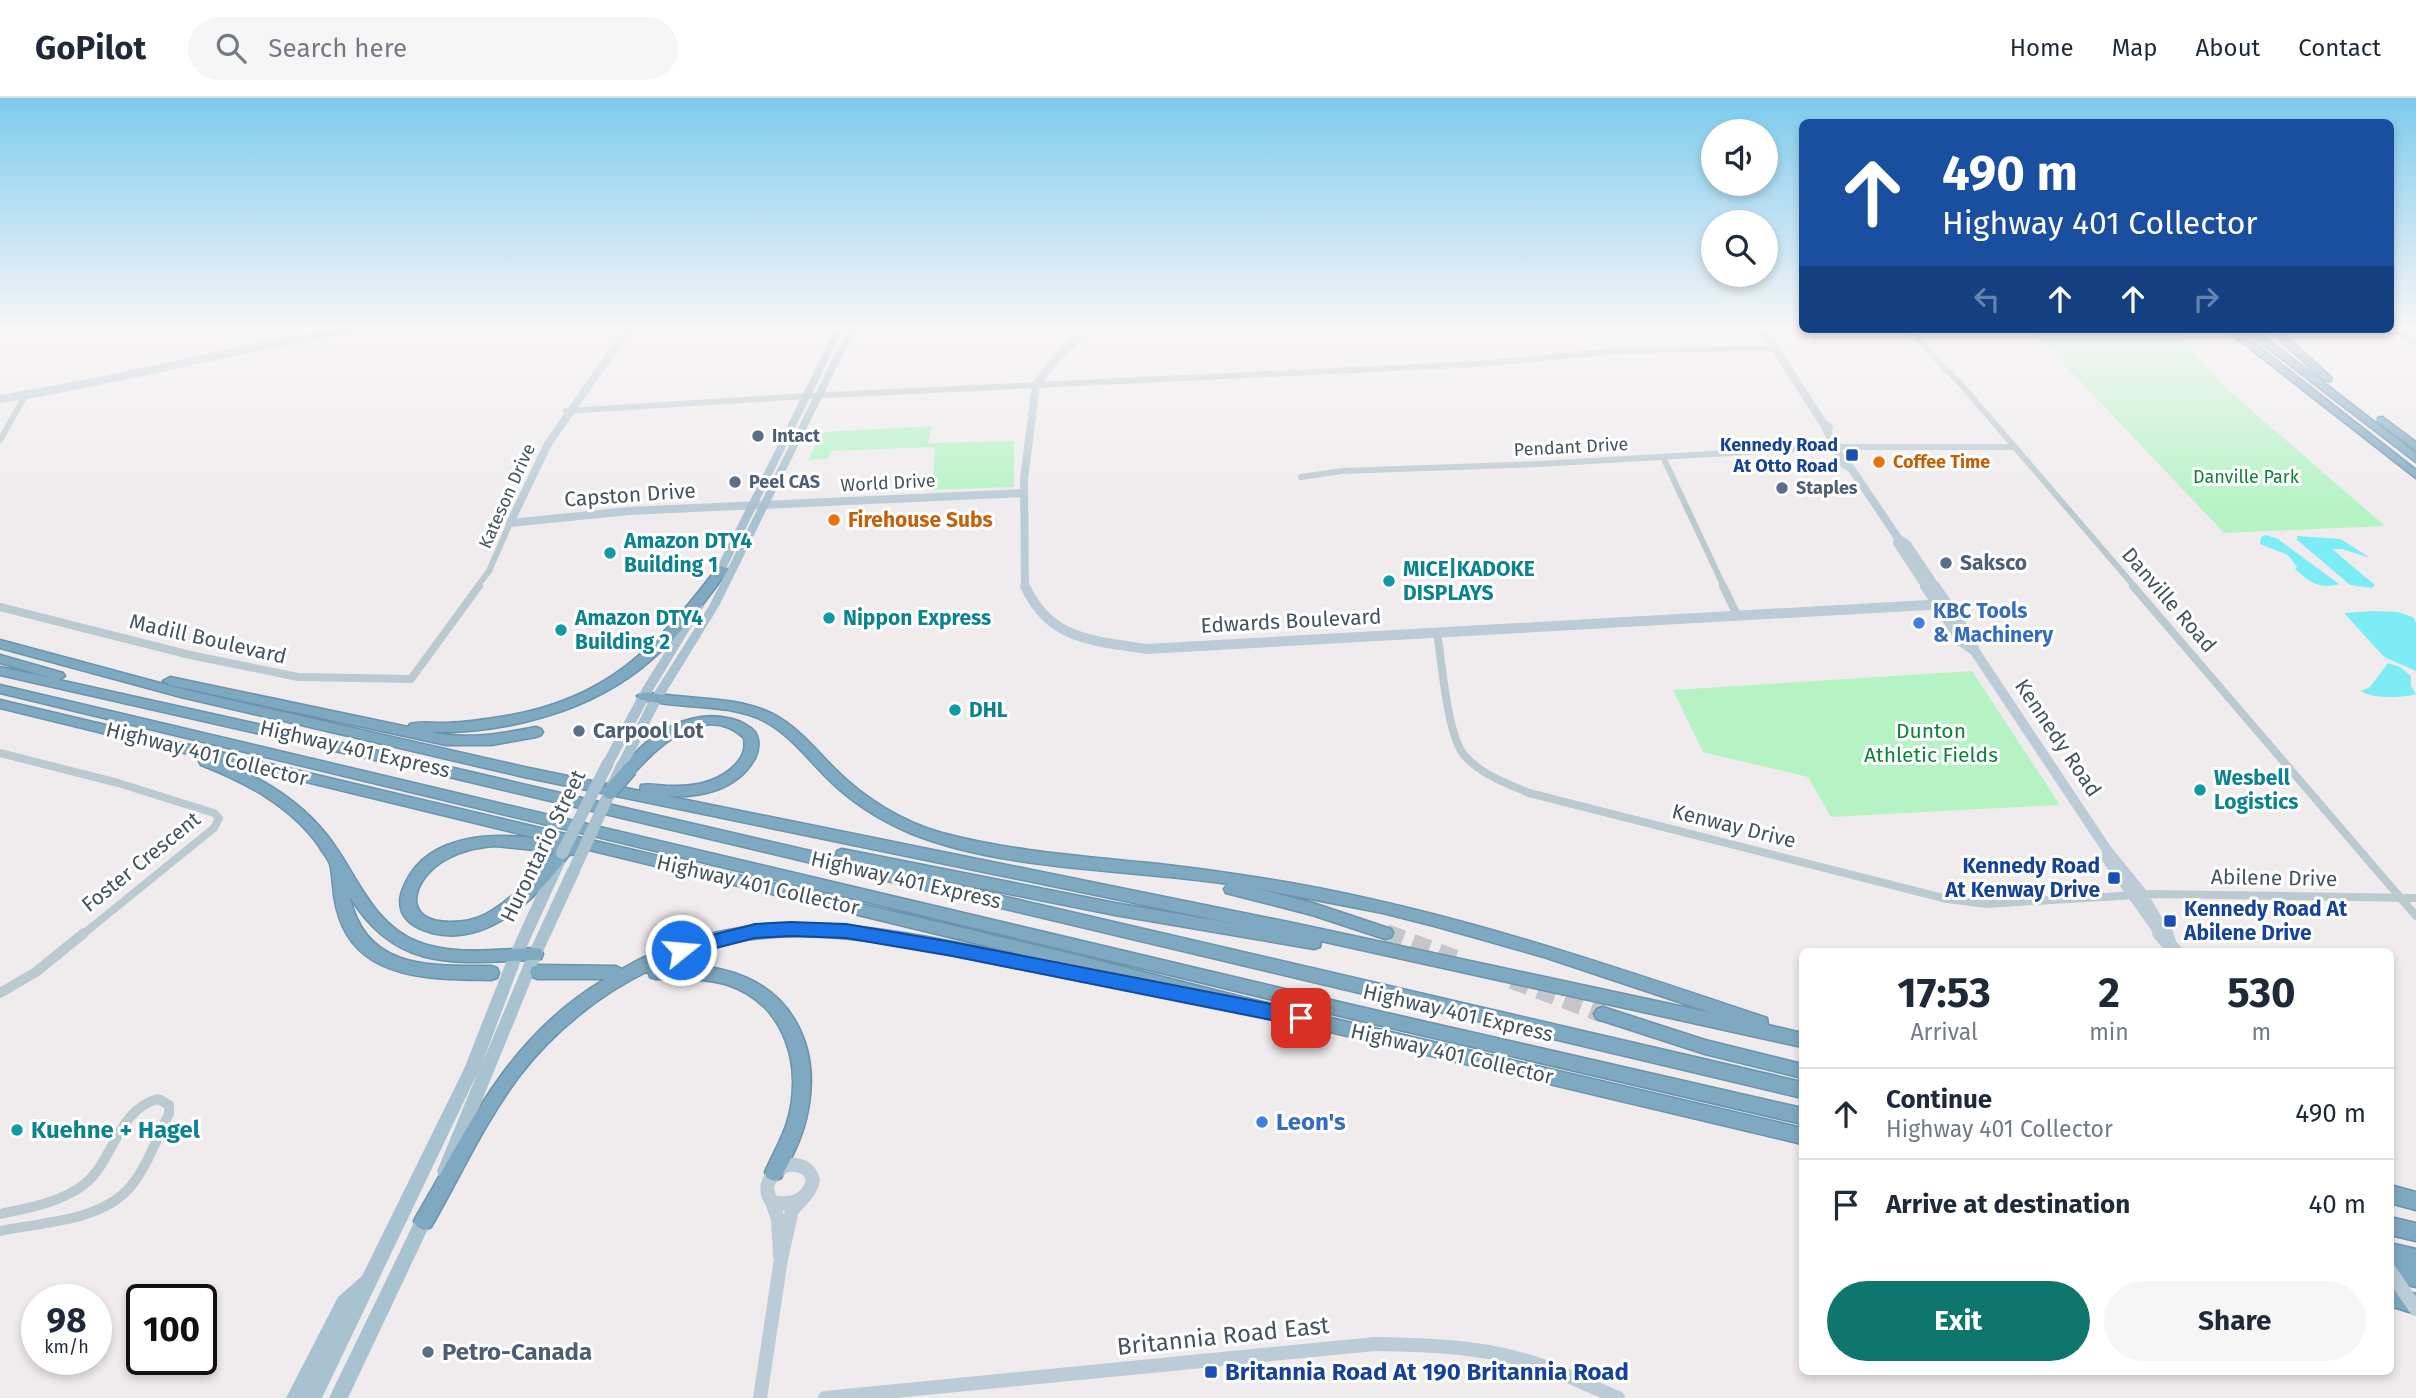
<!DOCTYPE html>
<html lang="en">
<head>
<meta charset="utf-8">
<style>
	:root { --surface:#fff; --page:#f6f6f7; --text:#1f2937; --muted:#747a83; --line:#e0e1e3; --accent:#0f766e }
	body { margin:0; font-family:"Fira Sans",sans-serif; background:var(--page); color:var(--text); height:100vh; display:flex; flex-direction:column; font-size:26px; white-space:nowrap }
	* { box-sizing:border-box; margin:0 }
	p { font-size:23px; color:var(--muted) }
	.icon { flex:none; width:38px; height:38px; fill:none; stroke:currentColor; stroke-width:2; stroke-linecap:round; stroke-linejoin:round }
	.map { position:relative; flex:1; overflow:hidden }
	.details { position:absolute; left:1799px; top:850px; width:595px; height:427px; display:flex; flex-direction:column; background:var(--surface); border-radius:10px; box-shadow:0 4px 10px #0003 }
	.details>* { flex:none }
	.banner { position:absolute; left:1799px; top:21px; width:595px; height:214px; border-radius:10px; box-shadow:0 4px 10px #0003; background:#1a4fa0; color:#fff; overflow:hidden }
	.fabs { position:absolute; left:1701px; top:21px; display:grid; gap:14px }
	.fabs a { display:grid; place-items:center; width:77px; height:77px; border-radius:50%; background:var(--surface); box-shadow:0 4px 10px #0003; font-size:35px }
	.speed { position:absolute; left:21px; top:1186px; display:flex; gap:14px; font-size:35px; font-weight:700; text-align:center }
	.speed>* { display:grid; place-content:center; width:91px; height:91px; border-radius:50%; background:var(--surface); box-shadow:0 4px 10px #0003; line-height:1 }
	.speed small { font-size:18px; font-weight:400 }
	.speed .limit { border:4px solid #111; border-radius:10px; background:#fff; color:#111 }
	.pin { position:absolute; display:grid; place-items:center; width:60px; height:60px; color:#fff; margin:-30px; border-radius:14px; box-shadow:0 4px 10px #0006 }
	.me { position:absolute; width:77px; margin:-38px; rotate:73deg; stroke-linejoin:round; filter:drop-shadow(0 0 5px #0008) }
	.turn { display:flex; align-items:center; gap:24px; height:147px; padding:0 28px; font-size:32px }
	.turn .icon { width:91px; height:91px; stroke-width:2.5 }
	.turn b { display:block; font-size:49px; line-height:60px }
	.lanes { display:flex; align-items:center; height:66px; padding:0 28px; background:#0003; justify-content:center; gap:35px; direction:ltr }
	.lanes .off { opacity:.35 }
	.eta { display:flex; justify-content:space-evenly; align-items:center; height:119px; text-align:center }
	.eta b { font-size:42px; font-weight:700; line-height:49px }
	.primary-button { display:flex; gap:14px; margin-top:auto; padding:14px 28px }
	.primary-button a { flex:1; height:80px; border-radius:42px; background:var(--accent); color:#fff; font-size:28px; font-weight:700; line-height:80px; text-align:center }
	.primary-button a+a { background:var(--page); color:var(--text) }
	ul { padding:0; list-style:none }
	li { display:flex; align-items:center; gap:21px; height:91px; padding:0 28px; border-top:2px solid var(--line) }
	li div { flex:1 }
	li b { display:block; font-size:26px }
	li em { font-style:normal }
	header { display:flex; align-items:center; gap:42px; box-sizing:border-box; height:98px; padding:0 35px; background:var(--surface); border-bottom:2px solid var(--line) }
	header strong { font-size:33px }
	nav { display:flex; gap:38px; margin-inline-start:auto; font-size:24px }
	.search { width:490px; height:63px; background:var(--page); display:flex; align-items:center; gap:18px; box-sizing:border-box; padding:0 24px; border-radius:38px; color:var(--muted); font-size:26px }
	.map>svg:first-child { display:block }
</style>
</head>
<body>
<header>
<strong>GoPilot</strong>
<div class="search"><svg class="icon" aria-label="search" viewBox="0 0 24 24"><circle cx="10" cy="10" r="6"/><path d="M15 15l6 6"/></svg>Search here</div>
<nav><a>Home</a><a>Map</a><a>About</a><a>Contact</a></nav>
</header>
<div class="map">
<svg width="2416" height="1300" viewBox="0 0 2416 1300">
	<rect width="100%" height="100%" fill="#f0eced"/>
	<path fill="#b5f3c4" d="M2031,231H2173L2228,292L2385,428L2224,435Z
		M932,328L928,345L1014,343V389L929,392L933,383L935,352L931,349L831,353L828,361L808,362L822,334Z
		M1972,573L2060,707L1831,719L1808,679L1703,654L1673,592Z"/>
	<path fill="#7dedf5" d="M2266,437L2278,441L2339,486C2320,492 2309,484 2295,471L2297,469L2288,457L2260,446L2261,439Z
		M2297,438L2341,441L2370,460L2342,451H2332L2375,487L2372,490L2350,487L2297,442Z
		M2374,513L2398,514L2413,519L2416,525V573L2384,559L2344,515Z
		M2388,565L2400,569L2411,578V588L2416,596C2404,600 2372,601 2361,593L2370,589Z"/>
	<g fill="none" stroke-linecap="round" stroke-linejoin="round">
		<path stroke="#c5c6c9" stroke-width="14" stroke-dasharray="14 7" stroke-linecap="butt" d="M1385,835L1391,837"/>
		<path stroke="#c5c6c9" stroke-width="18" stroke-dasharray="18 10" stroke-linecap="butt" d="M1386,835L1464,864
			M1512,882L1603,916"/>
		<g stroke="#6a94ad" stroke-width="3">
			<path id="highway" d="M2225,231H2236L2416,372V380Z
				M2243,231H2254L2416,356V364Z
				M2272,231H2282L2289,241L2331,279V283H2325L2283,245Z
				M2382,319L2416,344V352L2378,324V320Z
				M722,468L728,472C705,504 681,537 651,562C593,613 506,636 430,634C466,642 500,636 536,629L541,631L543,634L541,637L536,639L491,647H446L170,587L163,583L170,579L408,629L410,626C420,623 431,625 442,625C462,625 481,622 500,619C606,603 656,550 718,469Z
				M0,542L182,591L524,669L640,693L641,687C650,685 660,688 669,688C694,689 718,685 736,666C743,658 746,651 744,640C706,605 661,645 635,674L630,676L623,671C646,636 690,610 732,621C740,623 750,628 755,634C760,642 759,652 755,660C738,692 700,700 667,698L1293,825L1712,915L1547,860L1438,829L1383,815L1254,790L1313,805L1391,831L1393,835L1391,839L1385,841L1312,817L1226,795L1224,791L1228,786C1128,771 1003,773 910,735C879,722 850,703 827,680C807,660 789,636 764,623C726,604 680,612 639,601L637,598L644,594C686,602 733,597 773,616C798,629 816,652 835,671C864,700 902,724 942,735C1009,753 1080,758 1149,765C1196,770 1243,777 1291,785C1454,814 1610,867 1767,920L1768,927L1802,935V949L1321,843L1320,849L1314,851L1115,817L899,774L1802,984V1000L432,675L0,577V569L51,580L0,565V557L63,575L65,578L59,582L432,665L836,759L837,753L842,751L1115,805L1236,826L524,679L181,599L0,550Z
				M0,587L1365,910L1802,1010V1026L1365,924L0,595Z
				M0,602L1068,855L1250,901L1802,1030V1046L1250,915L1132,884L1130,889L1124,891C1070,881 1016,870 962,859C861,839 758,821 660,867C680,867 700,867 719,871C793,887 823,950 806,1021C801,1042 791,1061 781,1080L774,1083L767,1080L765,1074C772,1058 781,1043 787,1025C804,969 786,905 725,886C703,880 679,881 656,881L650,879L648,873C600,896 553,934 520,977C485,1023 460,1079 431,1129L424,1132L417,1129L414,1123L417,1117C472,1024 508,939 605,881H538L532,879L530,874L532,869L538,867L616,868L622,871C762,789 914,838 1061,866L581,750L579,756L569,757C539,798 489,849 432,835C420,831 408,827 402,814C398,803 401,794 406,784C430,734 499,734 545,742L216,662C257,677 298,701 326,736C356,773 370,825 418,844C453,858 498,851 535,850L541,851L543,856L541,861L535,862C457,865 396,875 350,799C365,872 431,868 491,868L497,870L499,875L497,880L491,882C440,881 368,884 343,829C337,816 334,802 333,787C332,781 332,772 330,766C328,760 322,754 319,748C291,708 245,684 201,667L199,664L205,660L0,610ZM496,748L554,754C533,777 514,801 486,816C475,822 462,824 450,824C403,824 410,786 440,765C457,754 476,749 496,748Z
				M1603,909L1705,942L1802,966V980L1705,956L1597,921L1594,916L1597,911Z
				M2390,1087L2416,1094V1112L2390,1105Z
				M2390,1119L2416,1125V1143L2390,1137Z
				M2390,1145L2416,1151V1189L2390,1183Z
				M2390,1188L2416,1196V1216L2390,1208Z"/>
		</g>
		<path stroke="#bbcad1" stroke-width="6" d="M2396,228V232L2416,246
			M1908,231L1965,291L2135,489
			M566,313L807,298L1478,266L1626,252L1776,251
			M0,342L25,298
			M1663,359L1724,489
			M1301,379L1342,373L1539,366L1834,349H2012
			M477,489L489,473L510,425"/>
		<path stroke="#bbcad1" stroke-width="8" d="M1723,488L1737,517
			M2133,488L2416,818
			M0,509L190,557L298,579L411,581L479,488
			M1437,535C1442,564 1447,636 1464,657C1480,676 1506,685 1529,695L1947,801L1986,806L2152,796L2416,800
			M0,655L118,685L214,715L219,720L214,730L82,837"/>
		<path stroke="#bbcad1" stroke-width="10" d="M0,895L36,874L84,835
			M0,1116C28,1110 63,1104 86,1085C114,1061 118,1011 158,1001L169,1007V1016C157,1039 148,1067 131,1088C101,1124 42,1124 0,1133"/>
		<path stroke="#bbccd6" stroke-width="8" d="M630,228L548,346L510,425L629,413L1024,395
			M1757,228L1767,238L1823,325L1829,329
			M0,301C126,282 249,246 376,228
			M1823,325L1844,366L1851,370L1898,440L1907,446L1936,489
			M1898,440L1897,445L1926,489
			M1025,489L1024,381L1036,287L1058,258L1079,239L1083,228"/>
		<path stroke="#bbccd6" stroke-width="10" d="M1025,488C1050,543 1093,542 1146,551L1946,506
			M1925,488L1962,544L1974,552L2107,752L2142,795L2166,837
			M1935,488L1973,544L1974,552
			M2107,752V761L2161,837"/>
		<path stroke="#bbccd6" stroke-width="14" d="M2159,835L2176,854
			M2166,835L2169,844
			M787,1067C800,1066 809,1069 813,1082C808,1103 792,1108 772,1104C761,1087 771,1075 787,1067Z
			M772,1104L778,1121L780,1158
			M760,1300L781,1161L792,1112L804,1099
			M825,1300L1375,1246C1426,1247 1478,1248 1527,1263C1558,1272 1588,1287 1618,1300"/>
		<path fill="#a9c2cf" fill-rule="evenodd" d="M837,228H845L721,481L716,484L712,483L711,481Z
			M849,228H857L719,508L662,601L626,671H618L616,668L650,601L709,508Z
			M699,505L704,508L655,589L614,665L612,668H604L602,665L643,589L694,508Z
			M558,760L563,762L565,765L523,857L482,966L528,856L566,774L568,770H578L580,774L542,856L451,1078L445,1080L439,1078L437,1073L478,974L322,1300H286L338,1199L362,1178L464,971L509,857L551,765L553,762Z
			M427,1108L433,1110L435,1116L348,1300H329L421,1110Z"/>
		<use href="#highway" fill="#7ea9c1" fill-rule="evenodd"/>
		<g stroke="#6a94ad" stroke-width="17" stroke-linecap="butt">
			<path id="highway-bridge" d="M610,694L630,671"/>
		</g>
		<path stroke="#bbccd6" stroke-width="14" d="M2390,1173L2416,1211"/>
		<path stroke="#a9c2cf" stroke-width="12" d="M562,755L608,665
			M573,774L622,668"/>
		<use href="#highway-bridge" stroke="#7ea9c1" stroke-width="14"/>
	</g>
	<linearGradient id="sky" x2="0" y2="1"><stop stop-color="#7dcbed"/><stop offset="0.56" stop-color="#f8f6f7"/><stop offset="1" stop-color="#f8f6f7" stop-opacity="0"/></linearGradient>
	<rect width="2416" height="410" fill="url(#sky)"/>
	<path fill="#1a73e8" stroke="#114b97" stroke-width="2" d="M791,824L846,826L952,844L1301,912L1308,915L1311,920L1308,926L1301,928L952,858L846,840L791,838L755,840L681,859L675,857L672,852L675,847L681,845L755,826Z"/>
	<g fill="#5c6f8a" stroke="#fff" stroke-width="2.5">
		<circle cx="758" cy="338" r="7"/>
		<circle cx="735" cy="384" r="7"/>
		<circle cx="1782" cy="390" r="7"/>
		<circle cx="1946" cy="465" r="7"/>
		<circle cx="579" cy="633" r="7"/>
		<circle cx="428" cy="1254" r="7"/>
	</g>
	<g fill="#1a4fb4" stroke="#fff" stroke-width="2.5">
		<rect x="1845" y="350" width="14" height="14" rx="3.5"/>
		<rect x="2107" y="773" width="14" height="14" rx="3.5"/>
		<rect x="2163" y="816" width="14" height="14" rx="3.5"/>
		<rect x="1204" y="1267" width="14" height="14" rx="3.5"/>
	</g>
	<g fill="#e8710a" stroke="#fff" stroke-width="2.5">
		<circle cx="1879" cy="364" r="7"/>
		<circle cx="834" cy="422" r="7"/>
	</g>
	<g fill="#0f9aa8" stroke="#fff" stroke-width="2.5">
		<circle cx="610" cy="455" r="7"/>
		<circle cx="1389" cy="483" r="7"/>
		<circle cx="829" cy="520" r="7"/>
		<circle cx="561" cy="532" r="7"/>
		<circle cx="955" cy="612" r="7"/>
		<circle cx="2200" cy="692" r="7"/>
		<circle cx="17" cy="1032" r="7"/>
	</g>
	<g fill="#3f7fe0" stroke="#fff" stroke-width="2.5">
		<circle cx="1919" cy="525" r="7"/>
		<circle cx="1262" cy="1024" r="7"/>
	</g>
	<g text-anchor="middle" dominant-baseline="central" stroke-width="6" stroke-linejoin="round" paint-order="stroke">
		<g font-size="18" font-weight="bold" fill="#4e5e75" stroke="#fff" text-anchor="start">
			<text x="772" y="338">Intact</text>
			<text x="749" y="384">Peel CAS</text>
			<text x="1796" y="390">Staples</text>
		</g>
		<g font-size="18" font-weight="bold" fill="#164399" stroke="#fff" text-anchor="end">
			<text x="1838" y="347">Kennedy Road<tspan x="1838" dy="21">At Otto Road</tspan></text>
		</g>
		<g font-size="18" fill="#43545c" stroke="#fff">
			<text transform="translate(1571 349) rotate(-3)">Pendant Drive</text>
			<text transform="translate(888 385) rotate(-3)">World Drive</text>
			<text transform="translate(507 398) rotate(-66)">Kateson Drive</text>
		</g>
		<g font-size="18" font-weight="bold" fill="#c56008" stroke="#fff" text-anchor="start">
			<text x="1893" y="364">Coffee Time</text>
		</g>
		<g font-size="18" fill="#0d8437" stroke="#fff">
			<text x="2246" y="379">Danville Park</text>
		</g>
		<g font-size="21" fill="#43545c" stroke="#fff">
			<text transform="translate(630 397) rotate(-4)">Capston Drive</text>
			<text transform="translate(2169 502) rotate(49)">Danville Road</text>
			<text transform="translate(1291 523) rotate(-3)">Edwards Boulevard</text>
			<text transform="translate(208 541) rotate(13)">Madill Boulevard</text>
			<text transform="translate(2058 640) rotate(56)">Kennedy Road</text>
			<text transform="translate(355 651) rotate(13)">Highway 401 Express</text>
			<text transform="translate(207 656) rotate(14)">Highway 401 Collector</text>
			<text transform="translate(1734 728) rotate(14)">Kenway Drive</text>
			<text transform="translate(543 748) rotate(-64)">Hurontario Street</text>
			<text transform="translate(141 764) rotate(-39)">Foster Crescent</text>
			<text transform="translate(2274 780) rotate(1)">Abilene Drive</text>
			<text transform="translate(906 782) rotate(13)">Highway 401 Express</text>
			<text transform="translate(758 787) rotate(13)">Highway 401 Collector</text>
			<text transform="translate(1458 915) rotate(13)">Highway 401 Express</text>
			<text transform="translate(1452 956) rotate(13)">Highway 401 Collector</text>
		</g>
		<g font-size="21" font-weight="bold" fill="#c56008" stroke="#fff" text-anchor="start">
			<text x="848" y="422">Firehouse Subs</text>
		</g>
		<g font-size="21" font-weight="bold" fill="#0d838f" stroke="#fff" text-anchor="start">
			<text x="624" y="443">Amazon DTY4<tspan x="624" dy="24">Building 1</tspan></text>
			<text x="1403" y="471">MICE|KADOKE<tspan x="1403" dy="24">DISPLAYS</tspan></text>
			<text x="575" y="520">Amazon DTY4<tspan x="575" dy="24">Building 2</tspan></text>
			<text x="843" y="520">Nippon Express</text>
			<text x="969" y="612">DHL</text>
			<text x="2214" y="680">Wesbell<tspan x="2214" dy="24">Logistics</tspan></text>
		</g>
		<g font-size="21" font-weight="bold" fill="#4e5e75" stroke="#fff" text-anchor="start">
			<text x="1960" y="465">Saksco</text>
			<text x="593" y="633">Carpool Lot</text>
		</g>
		<g font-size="21" font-weight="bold" fill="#366cbe" stroke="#fff" text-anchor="start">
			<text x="1933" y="513">KBC Tools<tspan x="1933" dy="24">&amp; Machinery</tspan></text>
		</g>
		<g font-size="21" fill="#0d8437" stroke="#fff">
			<text x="1931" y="633">Dunton<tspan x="1931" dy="24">Athletic Fields</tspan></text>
		</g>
		<g font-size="21" font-weight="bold" fill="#164399" stroke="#fff" text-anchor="end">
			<text x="2100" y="768">Kennedy Road<tspan x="2100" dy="24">At Kenway Drive</tspan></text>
			<text x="2184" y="811" text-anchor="start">Kennedy Road At<tspan x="2184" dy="24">Abilene Drive</tspan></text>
		</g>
		<g font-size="24" font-weight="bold" fill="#366cbe" stroke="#fff" text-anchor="start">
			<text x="1276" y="1024">Leon's</text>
		</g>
		<g font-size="24" font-weight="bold" fill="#0d838f" stroke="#fff" text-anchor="start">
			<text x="31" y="1032">Kuehne + Hagel</text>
		</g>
		<g font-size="24" fill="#43545c" stroke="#fff">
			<text transform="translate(1223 1238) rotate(-6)">Britannia Road East</text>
		</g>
		<g font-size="24" font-weight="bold" fill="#4e5e75" stroke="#fff" text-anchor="start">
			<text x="442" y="1254">Petro-Canada</text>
		</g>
		<g font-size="24" font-weight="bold" fill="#164399" stroke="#fff" text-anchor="start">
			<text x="1225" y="1274">Britannia Road At 190 Britannia Road</text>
		</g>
	</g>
</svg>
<div class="fabs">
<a><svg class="icon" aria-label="sound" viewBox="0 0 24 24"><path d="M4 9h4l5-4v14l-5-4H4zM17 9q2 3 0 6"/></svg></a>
<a><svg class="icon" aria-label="search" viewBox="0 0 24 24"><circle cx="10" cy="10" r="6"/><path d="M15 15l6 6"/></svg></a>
</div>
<div class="speed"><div>98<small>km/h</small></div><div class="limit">100</div></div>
<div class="pin" style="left:1301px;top:920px;background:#d93025"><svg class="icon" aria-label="arrive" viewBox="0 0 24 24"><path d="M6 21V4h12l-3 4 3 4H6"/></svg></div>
<svg class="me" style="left:681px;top:852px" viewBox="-20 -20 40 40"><circle r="17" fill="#1a73e8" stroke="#fff" stroke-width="3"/><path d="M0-11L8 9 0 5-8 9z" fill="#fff"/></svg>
<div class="banner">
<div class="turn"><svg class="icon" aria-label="ahead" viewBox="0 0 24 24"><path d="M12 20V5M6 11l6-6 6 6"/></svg><div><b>490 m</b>Highway 401 Collector</div></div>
<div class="lanes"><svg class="icon off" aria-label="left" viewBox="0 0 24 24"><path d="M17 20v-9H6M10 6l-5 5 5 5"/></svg><svg class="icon" aria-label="ahead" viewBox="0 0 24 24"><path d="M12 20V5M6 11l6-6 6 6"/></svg><svg class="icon" aria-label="ahead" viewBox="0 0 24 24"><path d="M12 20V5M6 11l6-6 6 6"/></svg><svg class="icon off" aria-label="right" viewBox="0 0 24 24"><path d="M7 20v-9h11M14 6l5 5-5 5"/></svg></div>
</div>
<section class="details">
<div class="eta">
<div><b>17:53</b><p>Arrival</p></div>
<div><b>2</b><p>min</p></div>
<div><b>530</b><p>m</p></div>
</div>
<ul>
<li><svg class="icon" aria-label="ahead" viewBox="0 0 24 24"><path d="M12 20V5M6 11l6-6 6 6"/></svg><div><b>Continue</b><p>Highway 401 Collector</p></div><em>490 m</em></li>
<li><svg class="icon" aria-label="arrive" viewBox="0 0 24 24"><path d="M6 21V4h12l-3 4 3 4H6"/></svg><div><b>Arrive at destination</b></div><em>40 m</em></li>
</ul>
<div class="primary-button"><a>Exit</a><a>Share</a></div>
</section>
</div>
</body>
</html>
